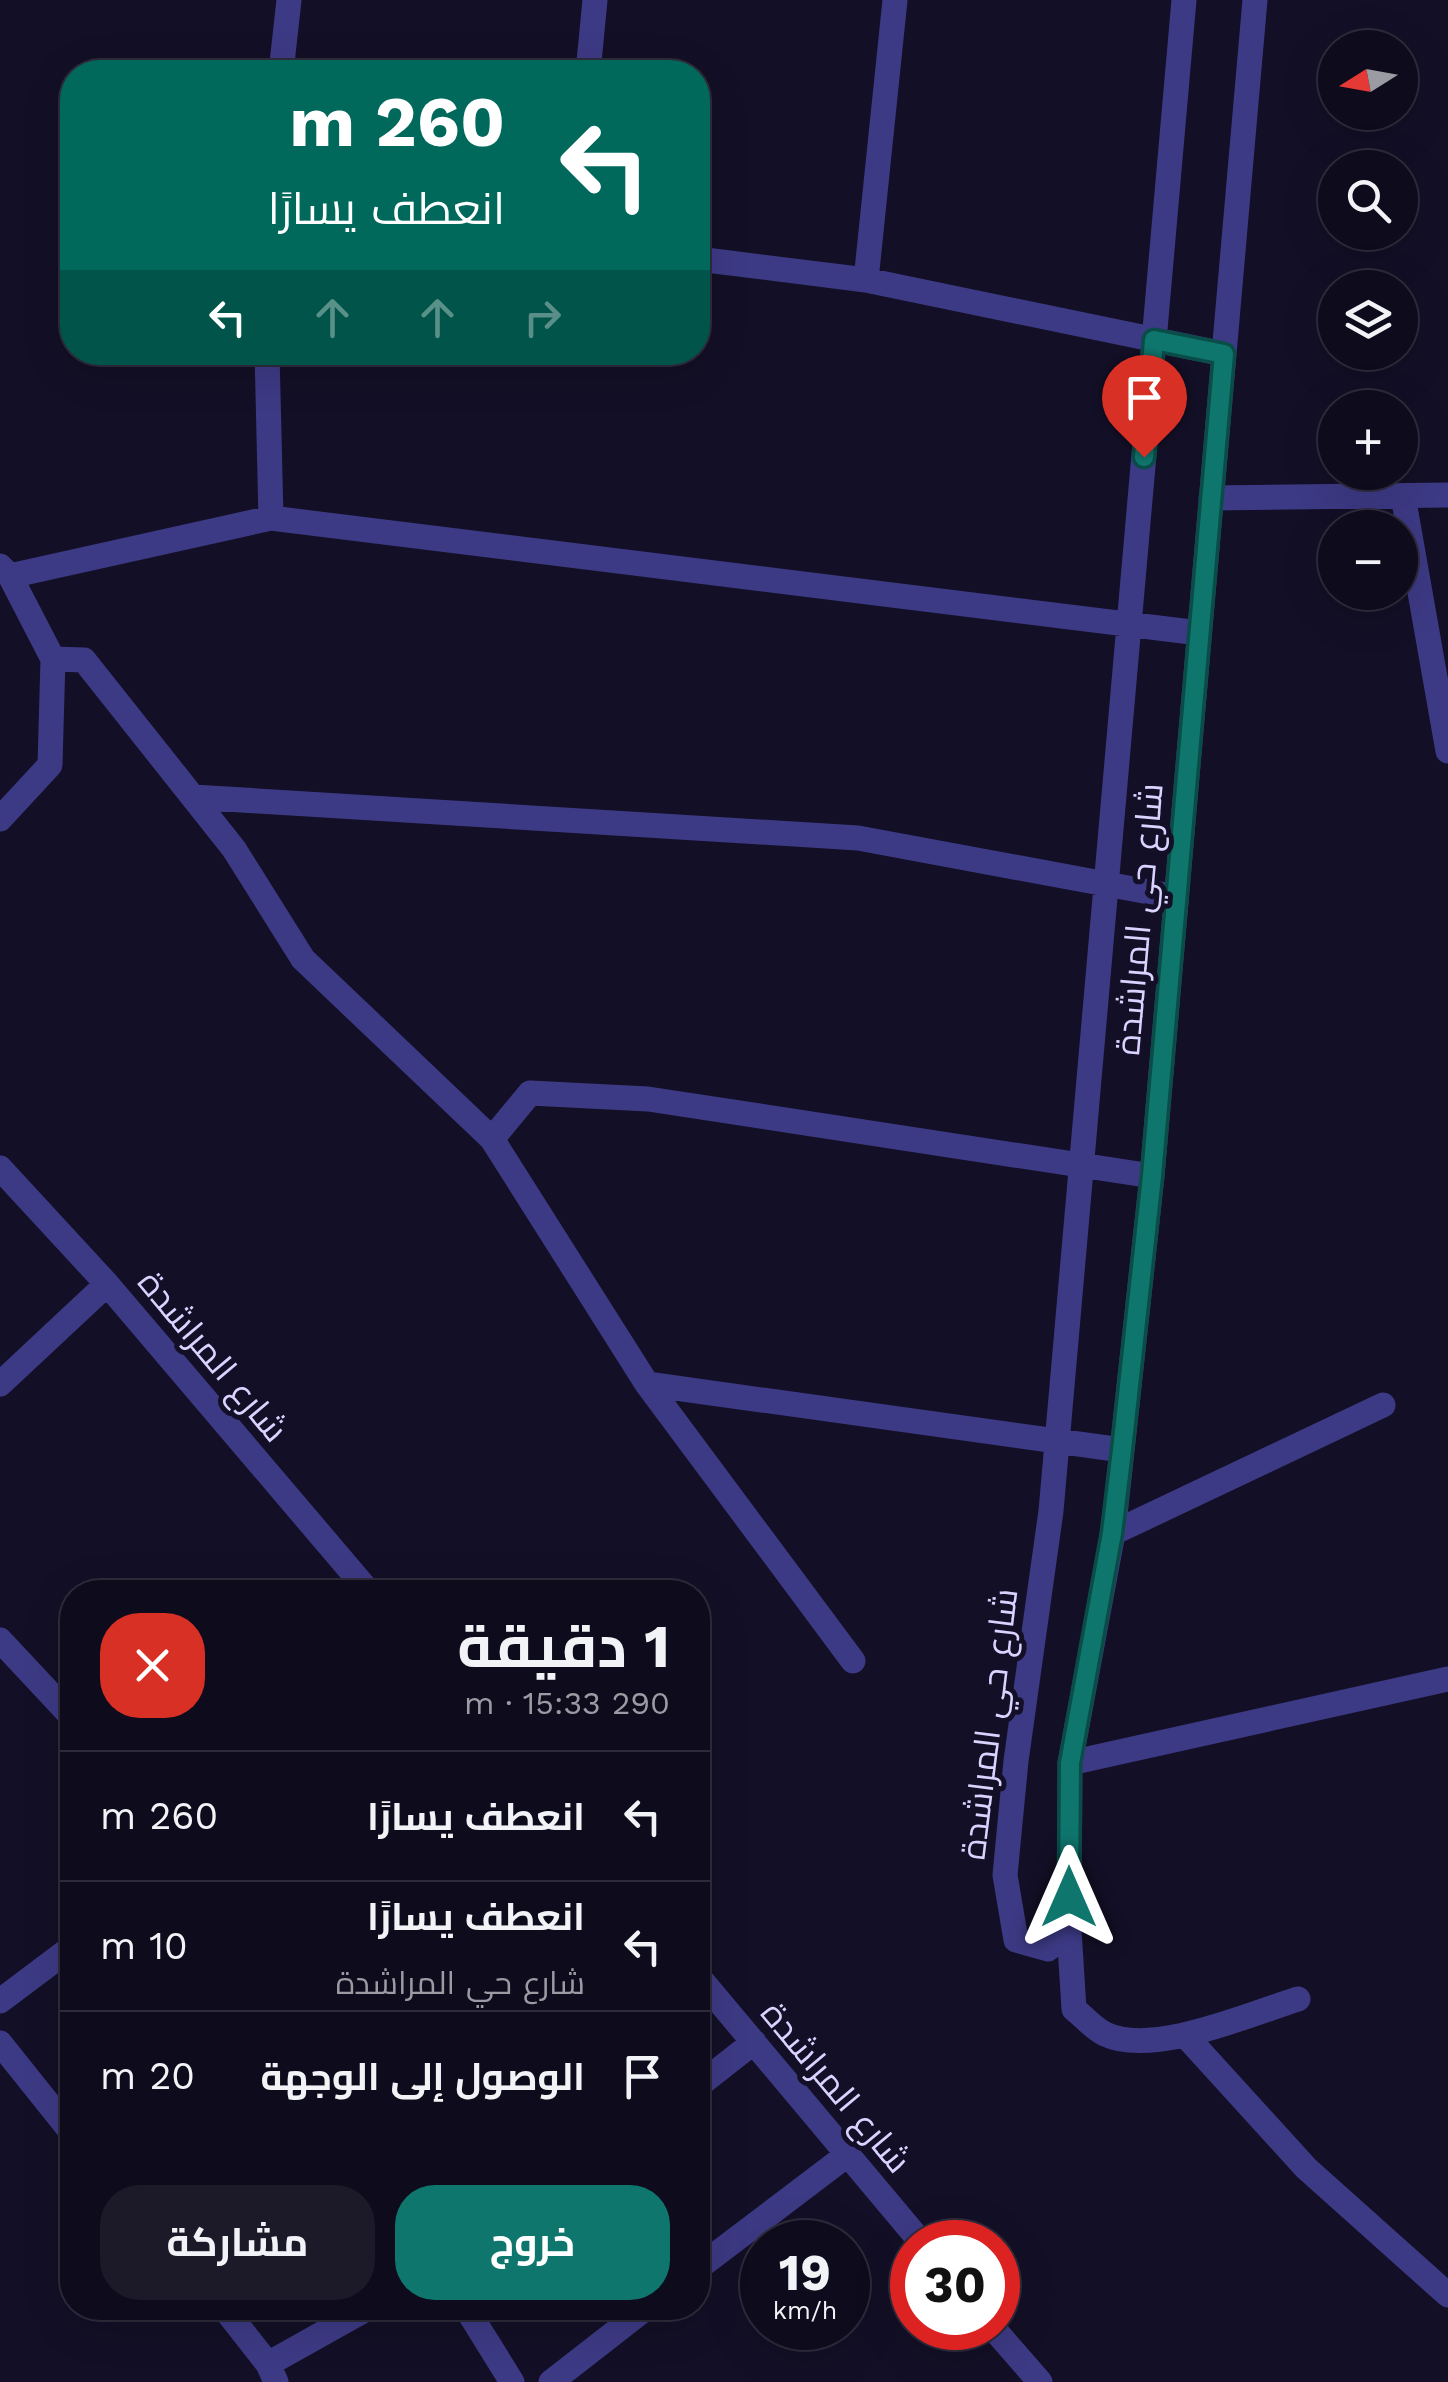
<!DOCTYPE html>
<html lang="ar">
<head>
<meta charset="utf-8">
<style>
	:root { --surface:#0e0b1c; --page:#1c1929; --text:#f1f3f6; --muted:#9b9ba3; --line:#2e2b3b; --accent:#0f766e }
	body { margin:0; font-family:"Work Sans",Cairo,sans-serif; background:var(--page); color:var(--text); direction:rtl; height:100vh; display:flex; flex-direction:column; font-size:38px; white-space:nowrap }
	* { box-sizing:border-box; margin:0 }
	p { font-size:32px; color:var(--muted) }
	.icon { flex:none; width:55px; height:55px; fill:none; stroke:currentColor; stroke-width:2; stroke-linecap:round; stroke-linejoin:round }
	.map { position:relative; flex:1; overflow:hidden; direction:ltr }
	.drawer { position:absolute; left:60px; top:1580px; width:650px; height:740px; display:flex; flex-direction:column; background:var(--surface); border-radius:40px; box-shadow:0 10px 40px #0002,0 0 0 2px var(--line); direction:rtl }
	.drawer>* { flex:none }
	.hud { position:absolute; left:60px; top:60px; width:650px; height:305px; border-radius:40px; box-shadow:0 10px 40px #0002,0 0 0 2px var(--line); direction:rtl; background:#00695c; color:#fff; overflow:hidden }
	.needle { width:65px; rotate:259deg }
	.tools { position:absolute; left:1318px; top:30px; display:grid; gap:20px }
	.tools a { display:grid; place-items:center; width:100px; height:100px; border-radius:50%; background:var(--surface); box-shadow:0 10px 40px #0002,0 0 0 2px var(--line); font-size:50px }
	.speed { position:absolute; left:740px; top:2220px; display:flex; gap:20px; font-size:50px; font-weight:700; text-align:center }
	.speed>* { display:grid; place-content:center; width:130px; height:130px; border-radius:50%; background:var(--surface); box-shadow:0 10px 40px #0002,0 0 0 2px var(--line); line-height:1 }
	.speed small { font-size:25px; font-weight:400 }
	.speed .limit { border:15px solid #d22; background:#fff; color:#111 }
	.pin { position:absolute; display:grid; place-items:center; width:85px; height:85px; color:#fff; margin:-102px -42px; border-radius:50% 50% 50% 0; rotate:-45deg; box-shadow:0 0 10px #0007 }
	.pin .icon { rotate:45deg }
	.me { position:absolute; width:110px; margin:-55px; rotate:0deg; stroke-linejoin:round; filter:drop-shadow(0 0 8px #0008) }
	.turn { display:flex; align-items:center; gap:35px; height:210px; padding:0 40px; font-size:45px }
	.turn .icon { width:130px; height:130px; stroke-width:2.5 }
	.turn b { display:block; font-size:70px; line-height:85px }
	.lanes { display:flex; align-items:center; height:95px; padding:0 40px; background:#0003; justify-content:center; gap:50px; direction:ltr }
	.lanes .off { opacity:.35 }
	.round { display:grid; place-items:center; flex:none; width:105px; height:105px; border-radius:40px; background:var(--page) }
	.overview { display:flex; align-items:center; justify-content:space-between; height:170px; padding:0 40px }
	h1 { font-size:60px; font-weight:700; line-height:75px }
	.cta { display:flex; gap:20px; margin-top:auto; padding:20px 40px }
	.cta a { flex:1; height:115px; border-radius:40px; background:var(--accent); color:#fff; font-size:40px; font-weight:700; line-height:115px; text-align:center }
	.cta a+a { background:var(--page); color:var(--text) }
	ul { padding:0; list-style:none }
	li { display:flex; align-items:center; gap:30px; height:130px; padding:0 40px; border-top:2px solid var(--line) }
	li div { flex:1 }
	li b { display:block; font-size:38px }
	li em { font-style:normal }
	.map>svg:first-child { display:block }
</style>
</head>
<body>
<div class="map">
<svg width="1448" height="2382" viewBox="0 0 1448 2382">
	<rect width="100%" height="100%" fill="#130f26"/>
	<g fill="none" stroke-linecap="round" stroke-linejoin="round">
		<path stroke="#3d3a85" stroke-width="25" d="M1184,0L1051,1511L1016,1761L1005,1875L1016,1940L1048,1949L1069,1930L1070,1763L1113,1533L1152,1176L1255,0
			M281,72L289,0
			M588,72L595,0
			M698,259L866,280L1224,354
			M866,280L895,0
			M267,352L271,518
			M1403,496L1448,751
			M1211,498L1448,495
			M0,566L10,576L271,518L1199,633
			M53,659L84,660L234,849L303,959L492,1139L647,1384L853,1661
			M193,797L858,838L1176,897
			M0,819L50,765L53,659L10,576
			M492,1139L530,1093L648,1099L1152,1176
			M0,1168L107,1284L369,1592
			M0,1384L107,1284
			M647,1384L1122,1450
			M1113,1533L1383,1405
			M0,1640L72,1717
			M1070,1763L1448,1679
			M1069,1930L1074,2009C1084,2017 1094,2029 1105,2034C1152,2057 1250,2014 1298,1999
			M698,1976L921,2242
			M0,2001L72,1947
			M1185,2035L1306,2168L1448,2295
			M0,2043L72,2133
			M698,2086L754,2042
			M698,2268L847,2155
			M224,2308L268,2364L276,2382
			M466,2308L512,2382
			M993,2328L1040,2382
			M268,2364L368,2308
			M551,2382L646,2308"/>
	</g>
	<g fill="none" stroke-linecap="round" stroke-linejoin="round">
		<g stroke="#0a4d48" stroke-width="25">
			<path id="route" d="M1069,1897L1070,1763L1112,1533L1122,1450L1152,1176L1224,354L1154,340L1144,457"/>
		</g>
		<use href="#route" stroke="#0f766e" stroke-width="18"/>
	</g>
	<g text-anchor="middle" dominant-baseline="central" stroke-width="10" stroke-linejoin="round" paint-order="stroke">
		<g font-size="35" fill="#d9d4ff" stroke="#130f26">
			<text transform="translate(1139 919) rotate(-85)">شارع حي المراشدة</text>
			<text transform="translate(213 1356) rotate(50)">شارع المراشدة</text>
			<text transform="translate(989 1724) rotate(-83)">شارع حي المراشدة</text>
			<text transform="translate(836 2087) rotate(50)">شارع المراشدة</text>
		</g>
	</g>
</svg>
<div class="tools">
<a><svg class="needle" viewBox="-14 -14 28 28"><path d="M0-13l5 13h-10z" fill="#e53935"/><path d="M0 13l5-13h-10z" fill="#9b9ba3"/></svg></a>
<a><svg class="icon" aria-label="search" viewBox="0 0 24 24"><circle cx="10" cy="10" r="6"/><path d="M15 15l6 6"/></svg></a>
<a><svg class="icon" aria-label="layers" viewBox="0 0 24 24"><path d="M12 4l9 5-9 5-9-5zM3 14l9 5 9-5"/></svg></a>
<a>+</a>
<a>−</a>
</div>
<div class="speed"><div>19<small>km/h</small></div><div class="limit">30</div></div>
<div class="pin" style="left:1144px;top:457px;background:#d93025"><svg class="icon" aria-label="arrive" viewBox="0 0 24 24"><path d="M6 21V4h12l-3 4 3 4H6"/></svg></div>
<svg class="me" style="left:1069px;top:1897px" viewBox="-20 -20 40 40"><path d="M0-17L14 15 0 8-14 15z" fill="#0f766e" stroke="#fff" stroke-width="4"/></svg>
<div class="hud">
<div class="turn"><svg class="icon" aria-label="left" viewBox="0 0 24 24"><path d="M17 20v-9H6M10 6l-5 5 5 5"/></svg><div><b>260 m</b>انعطف يسارًا</div></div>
<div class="lanes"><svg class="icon" aria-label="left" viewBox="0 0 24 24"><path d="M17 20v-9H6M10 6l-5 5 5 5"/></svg><svg class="icon off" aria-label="ahead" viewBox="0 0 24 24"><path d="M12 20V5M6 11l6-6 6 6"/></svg><svg class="icon off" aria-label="ahead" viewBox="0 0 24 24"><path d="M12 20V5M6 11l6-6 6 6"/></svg><svg class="icon off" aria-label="right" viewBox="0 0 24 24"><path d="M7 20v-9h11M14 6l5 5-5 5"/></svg></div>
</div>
<section class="drawer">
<div class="overview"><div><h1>1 دقيقة</h1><p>290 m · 15:33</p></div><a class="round" style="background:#d93025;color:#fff"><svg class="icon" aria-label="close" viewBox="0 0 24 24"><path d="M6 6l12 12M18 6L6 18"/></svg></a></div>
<ul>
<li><svg class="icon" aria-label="left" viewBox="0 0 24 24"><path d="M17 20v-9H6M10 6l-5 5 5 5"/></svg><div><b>انعطف يسارًا</b></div><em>260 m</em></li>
<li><svg class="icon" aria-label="left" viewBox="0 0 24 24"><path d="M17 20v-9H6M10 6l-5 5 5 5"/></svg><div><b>انعطف يسارًا</b><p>شارع حي المراشدة</p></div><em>10 m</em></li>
<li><svg class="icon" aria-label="arrive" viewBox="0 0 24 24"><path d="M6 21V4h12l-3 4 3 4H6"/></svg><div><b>الوصول إلى الوجهة</b></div><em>20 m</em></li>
</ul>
<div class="cta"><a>خروج</a><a>مشاركة</a></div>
</section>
</div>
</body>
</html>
